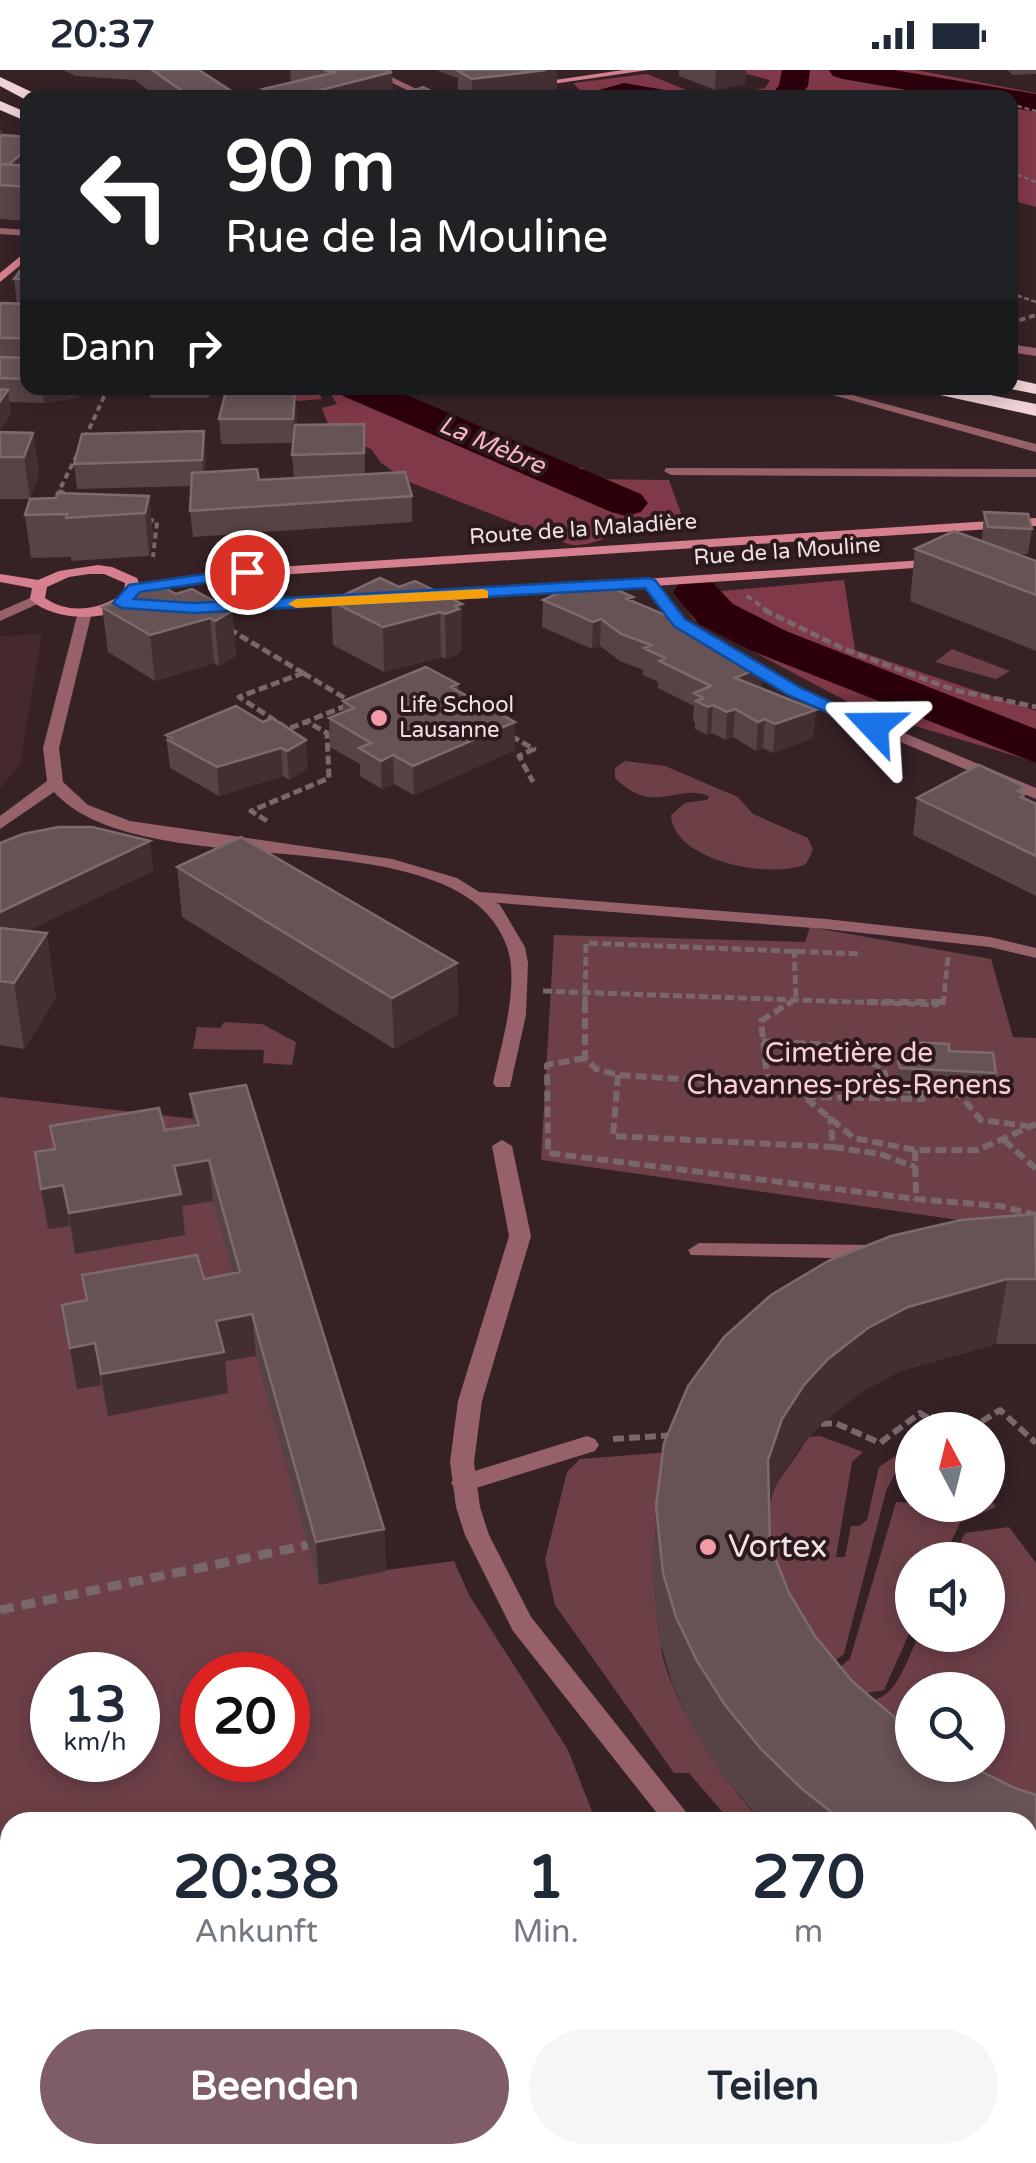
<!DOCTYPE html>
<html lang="de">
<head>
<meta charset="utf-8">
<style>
	:root { --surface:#fff; --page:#f6f6f7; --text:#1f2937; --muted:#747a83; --accent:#7e5c6a }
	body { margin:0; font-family:"Varela Round",sans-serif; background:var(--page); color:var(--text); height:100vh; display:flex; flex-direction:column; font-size:38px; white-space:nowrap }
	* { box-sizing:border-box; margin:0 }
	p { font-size:32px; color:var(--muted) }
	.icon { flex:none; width:55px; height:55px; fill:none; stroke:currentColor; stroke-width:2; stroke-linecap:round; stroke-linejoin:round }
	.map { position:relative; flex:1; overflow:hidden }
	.panel { position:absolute; left:0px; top:1742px; width:1038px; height:352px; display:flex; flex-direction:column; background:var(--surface); border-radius:30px 30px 0 0; box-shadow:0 5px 15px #0003 }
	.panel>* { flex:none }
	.guide { position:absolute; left:20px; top:20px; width:998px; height:305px; border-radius:20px; box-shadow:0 5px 15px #0003; background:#202124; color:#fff; overflow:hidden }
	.needle { width:65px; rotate:353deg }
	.controls { position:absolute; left:895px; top:1342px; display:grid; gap:20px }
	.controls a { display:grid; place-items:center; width:110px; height:110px; border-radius:50%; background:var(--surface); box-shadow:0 5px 15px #0003; font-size:50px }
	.speed { position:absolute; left:30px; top:1582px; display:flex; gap:20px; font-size:50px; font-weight:700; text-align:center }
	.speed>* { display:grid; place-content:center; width:130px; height:130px; border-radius:50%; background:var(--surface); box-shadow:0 5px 15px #0003; line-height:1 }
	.speed small { font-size:25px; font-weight:400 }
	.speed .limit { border:15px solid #d22; background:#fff; color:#111 }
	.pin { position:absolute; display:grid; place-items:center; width:85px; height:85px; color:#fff; margin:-42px; border:5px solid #fff; border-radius:50%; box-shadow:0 2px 10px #0007 }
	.me { position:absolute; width:110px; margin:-55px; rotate:293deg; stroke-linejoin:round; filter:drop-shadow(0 0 8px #0008) }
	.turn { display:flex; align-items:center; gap:35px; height:210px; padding:0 40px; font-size:45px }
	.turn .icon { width:130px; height:130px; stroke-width:2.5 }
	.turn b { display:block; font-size:70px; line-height:85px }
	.then { display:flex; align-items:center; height:95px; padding:0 40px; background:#0003; gap:20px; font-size:38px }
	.eta { display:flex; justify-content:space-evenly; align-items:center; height:170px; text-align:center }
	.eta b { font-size:60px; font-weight:800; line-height:70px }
	.action { display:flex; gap:20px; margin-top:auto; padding:20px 40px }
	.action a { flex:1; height:115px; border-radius:60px; background:var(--accent); color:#fff; font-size:40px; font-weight:800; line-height:115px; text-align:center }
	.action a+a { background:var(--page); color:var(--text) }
	.status { display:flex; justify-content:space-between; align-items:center; height:70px; padding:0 50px; background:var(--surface); direction:ltr }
	.status svg { height:28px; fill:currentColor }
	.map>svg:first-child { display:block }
</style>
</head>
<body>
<div class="status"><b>20:37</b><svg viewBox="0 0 49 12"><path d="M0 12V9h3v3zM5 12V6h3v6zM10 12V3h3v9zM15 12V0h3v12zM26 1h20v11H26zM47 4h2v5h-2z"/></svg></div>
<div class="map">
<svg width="1036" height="2093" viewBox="0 0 1036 2093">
	<rect width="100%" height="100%" fill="#362225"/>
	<path fill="#44292d" d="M42,564L20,694L0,719V566Z"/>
	<path fill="#6d3f47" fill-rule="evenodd" d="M952,579L1010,601L996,609L935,592Z
		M625,691L665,696L738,727L753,744L808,768L813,780L806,794C771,810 673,791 671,745L685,733L707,730L709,726C676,713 654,747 615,708V698Z
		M810,857L991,889L1013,967L1036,968V1161L541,1090L554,865L805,872Z
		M224,952L262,954L296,972L292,995L263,993L264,980L193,979L197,957L220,958Z
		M0,1027L249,1055L386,1500L454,1491L469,1525L568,1680L596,1752H10V2085H725L728,2093H0ZM52,1605H138V1690H52ZM202,1605H288V1690H202Z
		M820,1366L863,1382L852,1392L836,1487H845L851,1456H859L867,1450L879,1397L909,1377H912V1389L895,1403L886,1421L844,1584L836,1590L786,1596L762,1455L776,1415L809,1367Z
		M684,1381C676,1442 661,1505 660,1565C659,1615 727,1717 762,1752H731L689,1703H674L555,1535L545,1490L567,1402L580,1389Z
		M988,1426L996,1437L960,1453L942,1490H912V1557L884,1620L807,1633L790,1603L841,1596L850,1589L896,1432L988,1435Z
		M1009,1457L1036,1493V1796L1028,1752H939L811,1638C891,1628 886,1641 919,1565H988V1490H952L965,1463ZM912,1620H988V1695H912Z"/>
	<path fill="#803948" d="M742,0H916L1036,23V137L1010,130V28H576L583,23L573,13L647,4L694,23L704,21L721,27L765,18L770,10L739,2Z
		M263,318H339L349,329L382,328L397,336L422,333L431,341L427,346L455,354V359L496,375L513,373L561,395L583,398L582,409L669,410L684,452C664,458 647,460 627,462C605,465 596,476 571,475L409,412L381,393L371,379L331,362L322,338L337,334L330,323L317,320L322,329L299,331Z
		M844,510L855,580L1036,641V692L865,641L694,550L678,525Z"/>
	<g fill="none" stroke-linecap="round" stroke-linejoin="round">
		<path fill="#2c000b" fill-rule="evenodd" d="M782,0H810L808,16L799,28H770L779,15Z
			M829,0H894L1036,24V42L1010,37V28H953L843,9L833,6Z
			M624,13L676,22L680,28H588L592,22Z
			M337,318H390L641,424L648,433L641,442L626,446L611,442L343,326Z
			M696,509L713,513L733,534L786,561L1036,659V693L752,581L699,554L673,523L679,513Z"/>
		<path stroke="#79676a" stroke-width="2.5" stroke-dasharray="5 2.5" stroke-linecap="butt" d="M863,28L913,24L970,28
			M1010,34L1036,41
			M1010,102L1036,112
			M1010,223L1036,232"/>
		<path stroke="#79676a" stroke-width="4" stroke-dasharray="6 4" stroke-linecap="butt" d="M1010,253L1036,245
			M85,368L108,318
			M74,426L59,421L80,379
			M148,449L157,452L153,487
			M747,526L769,542"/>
		<path stroke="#79676a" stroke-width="5" stroke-dasharray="9 4" stroke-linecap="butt" d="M764,540L844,579L954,620L1036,637
			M229,559L303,603
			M303,603L353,633L288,659L239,627Z
			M511,666L534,679L519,686L533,712
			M267,751L251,741L329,708L327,663L306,651
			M543,921L939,935
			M585,935L586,873L862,884
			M787,935L796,929L794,877
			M943,935L948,887"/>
		<path stroke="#79676a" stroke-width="6" stroke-dasharray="11 5" stroke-linecap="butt" d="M585,932V988L596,999L618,1005L791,1016L854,1068L915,1080H978L1036,1054
			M867,932H943
			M762,971L830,975L883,998L888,1014L918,1023L960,1025L981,1050L1027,1056
			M585,988L547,995L548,1083L916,1129
			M618,1005L613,1066L833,1077L830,1046
			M768,1015L761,951L791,932
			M805,1027L923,1029L918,1023
			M1004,1070L1036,1099
			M833,1077L880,1084L915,1097
			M915,1080L916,1129L1000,1136L1036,1145
			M821,1354L835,1353L880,1373L920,1343L946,1360
			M968,1360L1000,1340L1036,1373
			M613,1369L675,1365"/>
		<path stroke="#79676a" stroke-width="9" stroke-dasharray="14 8" stroke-linecap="butt" d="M0,1540L308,1475"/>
		<path fill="#97616a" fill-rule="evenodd" d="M808,318H826L1036,374V382Z
			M666,398L1036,399V407L671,405L664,401Z
			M649,509L654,510L684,549L799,619L1036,718V729L789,625L674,555L642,513Z
			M37,525L42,526V532L0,551V541Z
			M480,822L826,849L990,867L1036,878V888L990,877L826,859L474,831L471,827Z
			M699,1173L877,1175L888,1182L877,1189L691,1185L688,1180Z
			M587,1366L595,1369L599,1375L595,1381L463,1422L455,1419L451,1413L455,1407Z"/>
		<path fill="#97616a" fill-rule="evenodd" d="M366,0H377L435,28H423Z
			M0,158L28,160V166L0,164Z
			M1010,274L1036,278V286L1010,282Z
			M85,538L92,542L59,678L63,712L88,735L130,751L392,789L457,808L500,835L525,877L528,893L526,945L510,1017H496L493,1013C501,976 520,914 507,877C460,740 144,821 54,722L0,759V746L47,711L43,678L78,542Z
			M502,1070L512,1076L531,1166L482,1331L474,1392L480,1437L489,1465L531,1547L694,1752H664L513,1561L465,1465L456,1437L450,1392L458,1331L509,1166L492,1076Z
			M919,2085H953L957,2093H923Z"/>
		<path fill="#d67f8e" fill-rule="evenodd" d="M623,0H648L532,17L528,14Z
			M487,19L484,24L434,28L438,25Z
			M28,180V189L0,212V203Z
			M1036,448V456L247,507L138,522C122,555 54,553 30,529L32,518L0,512V504L38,510L59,501L98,495L112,497L137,508L139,513L247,499ZM89,504H104L125,513L124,523C100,540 69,545 45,528L47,517L69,507Z
			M938,489L943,490V496L423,532L416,528L423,524Z
			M354,527L361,531L359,534L198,542L191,538L198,534Z"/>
		<path fill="#eed2d5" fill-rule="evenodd" d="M0,7L38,25L39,28L28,31L0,16Z
			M0,31L28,43V52L0,40Z
			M1010,308L1036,314V324L1006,318H1010Z
			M922,318H955L1036,334V346L931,323Z"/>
	</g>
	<path fill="#574245" d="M63,0H199L242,28H159L135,10L76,6Z
		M290,0H384L393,21L366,28H263V19L291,12Z
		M436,0H557V28H458V8Z
		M679,0H746L745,14L715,20L679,6Z
		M1007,0H1036V4L1013,5Z
		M0,59L3,65L28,67V151L0,149Z
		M28,194V318H84L78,328L44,333L9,332L11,344L0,360V233L17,234L14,209Z
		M149,318H211L209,328H150Z
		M297,344L296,355L364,354L365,404L412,426V452L193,467L190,441L191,416L77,419L74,394L206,386L205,402L259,410L294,408L292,385L293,373L221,374L219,349Z
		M0,362L33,363L39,404L30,429H0Z
		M149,426L153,468L149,486L71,491V487L31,488L25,445Z
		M984,442L1032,459L1028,484H1017L1036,491V581L910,531L915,479L982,471Z
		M399,517L462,534V578L460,580V583L446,589L441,587L384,602L333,575L331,531Z
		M176,524L232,541L236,586L219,596L214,593L155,611L108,582L102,537Z
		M543,530L633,532L687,554V558L699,569L761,618L816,640L813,668L773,683L763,678L756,681L733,667L726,670L711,663L707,665L695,659V652L693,651L694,636L658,618V612L643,605V600L620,591L600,576L592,579L542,557Z
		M458,614V621L515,652V680L414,725L394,714L382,719L360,706V694L330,677L329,648L343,642V631Z
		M236,636L308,698L289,710L283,706L219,726L170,698L166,665Z
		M1024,724V728L1036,734V826L913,765L917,728Z
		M150,771L153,801L27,861L56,928L24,979L0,975V773Z
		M177,797L457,893L458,944L394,979L182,847Z
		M910,972L996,1003L994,1014L899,1009L897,1003L898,992L909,984Z
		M190,1024L384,1459L386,1501L319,1515L256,1286L225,1291L228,1323L108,1346L101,1315L77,1319L62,1235L85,1231L82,1205L204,1209L233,1204L213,1131L182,1136L185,1165L75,1184L70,1156L48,1159L35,1082L54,1079L50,1056L165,1060L194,1056Z
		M1036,1144V1274H996L900,1301L860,1323L821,1354L798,1380L776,1415L769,1435L770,1475L789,1523L815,1566L912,1695L1015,1718L1036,1725V1921L1028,1918V1752H762L719,1701L692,1657L672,1613L659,1569L652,1502L656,1436Z
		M635,2085H756L759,2093H638Z"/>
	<path fill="#432e31" d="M546,0H557V28H472V9Z
		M716,0H746L745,14L715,20Z
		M392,2L393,21L366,28H289Z
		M20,85L23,105L2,99Z
		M42,318H84L78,328L44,333Z
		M8,320L11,344L0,360V331Z
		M295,320L297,344L294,373L293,349Z
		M204,361L206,386L204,415L202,390Z
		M33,363L39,404L30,429L24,387Z
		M149,426L153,468L149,486L145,443Z
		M462,534V578L460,580V583L446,589L445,544L455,536Z
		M232,541L236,586L219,596L215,551Z
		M440,542L441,587L384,602L383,557Z
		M210,548L214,593L155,611L150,565Z
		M601,549L600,576L592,579L593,552Z
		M763,596L761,623L735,608Z
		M713,635L711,663L707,665L708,637Z
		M735,639L733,667L726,670L727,642Z
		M816,640L813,668L773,683L775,654Z
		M765,649L763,678L756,681L758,652Z
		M515,652V680L414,725L413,696Z
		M306,670L308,698L289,710L287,681Z
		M281,678L283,706L219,726L217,697Z
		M393,685L394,714L382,719L381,691Z
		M150,771L153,801L0,874V842Z
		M47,863L56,928L24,979L14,913Z
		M457,893L458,944L394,979L392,928Z
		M209,1090L213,1131L182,1136L185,1165L75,1184L69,1143L174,1096Z
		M63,1115L70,1156L48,1159L41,1119Z
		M1007,1209L996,1274L900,1301L860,1323L821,1354L798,1380L776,1415L762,1455L768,1390L782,1349L804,1315L828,1289L868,1258L908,1237Z
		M252,1244L256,1286L225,1291L228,1323L108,1346L101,1304L216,1251Z
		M95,1273L101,1315L77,1319L70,1278Z
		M384,1459L386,1501L319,1515L316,1472Z"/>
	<path fill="#675356" stroke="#7c6a6c" stroke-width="2.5" d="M152,0H199L242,28H178L165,22L181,20Z
		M324,0H384L392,2L289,28H284L263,19L336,2Z
		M465,0H546L472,9L458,1Z
		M423,17L445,28H395Z
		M3,65L28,67V85H20L8,95L0,94V67Z
		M0,94L28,96V117L0,115Z
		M25,194H28V209H14Z
		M0,233L28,234V268H0Z
		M0,287L28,288V309L0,308Z
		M0,319L8,320L0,331Z
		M295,320L293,349H219L226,321Z
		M364,354V383L292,385L295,355Z
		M204,361L202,390L74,394L82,364Z
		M0,362L33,363L24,387H0Z
		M257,399L259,410L405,402L412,426L190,441L192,403Z
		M57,423L149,426L145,443L66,448L67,444L25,445L30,429L56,428Z
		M984,442L1028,444L1032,459L988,457Z
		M954,461L1036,491V525L915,479Z
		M380,508L399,517L415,511L462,534L455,536L459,539L445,544L440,542L383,557L331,531Z
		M580,513L611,517L633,527L627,529L687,554L683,556L699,564L694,567L763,596L735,608L816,640L775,654L765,649L758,652L735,639L727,642L713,635L708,637L696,631L703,628L694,623L711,616L659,591L665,588L644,578L651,575L621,564L601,549L593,552L543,530Z
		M159,515L176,524L192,519L232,541L215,551L210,548L150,565L102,537Z
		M426,597L458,614L451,617L515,652L413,696L393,685L381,691L359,678L371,673L329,648L354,638L343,631Z
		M236,636L263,652L272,648L306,670L287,681L281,678L217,697L168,670L172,668L166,665Z
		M979,695L1025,717L1018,721L1025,724L1021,727L1036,734V786L917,728Z
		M59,757H92L150,771L0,842V773L23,764Z
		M241,767L457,893L392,928L177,797Z
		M0,858L47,863L14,913L0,911Z
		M910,972L949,974V981L993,983L996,1003L900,998L898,992L912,982Z
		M246,1015L384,1459L316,1472L252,1244L216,1251L224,1282L101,1304L95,1273L70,1278L62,1235L87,1230L82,1205L197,1185L204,1209L240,1202L209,1090L174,1096L181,1124L69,1143L63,1115L41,1119L35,1082L55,1079L50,1056L159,1038L165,1060L199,1055L190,1024Z
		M1035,1144L1036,1209H1007L908,1237L868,1258L828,1289L804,1315L782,1349L768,1390L770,1475L789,1523L815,1566L853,1612L900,1652L912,1660V1695H968L1015,1718L1036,1725V1851L1028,1848V1752H844L801,1718L760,1678L725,1635L697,1591L676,1547L663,1503L656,1436L664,1373L688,1316L724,1267L771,1225L828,1191L891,1166L961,1150Z
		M648,2085H756L759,2093H651Z"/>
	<path fill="#1a73e8" stroke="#114b97" stroke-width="2.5" d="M247,498L255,502L253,506L140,522L134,529L194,533L649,508L655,510L685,549L801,618L883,656L874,661L867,660L788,625L674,556L645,518L194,543L122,538L113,533L129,515Z"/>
	<path fill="#f59e0b" d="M483,519L488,521V528L296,538L288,534L296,529Z"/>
	<g fill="#f39aa9" stroke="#2c191c" stroke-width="4">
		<circle cx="379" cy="648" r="10"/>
		<circle cx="708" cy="1477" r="10"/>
	</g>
	<g text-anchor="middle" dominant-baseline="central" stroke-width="8" stroke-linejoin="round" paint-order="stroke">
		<g font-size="22" fill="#f0e2e4" stroke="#2c191c">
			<text transform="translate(583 459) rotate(-4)">Route de la Maladière</text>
			<text transform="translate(787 481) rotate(-4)">Rue de la Mouline</text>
		</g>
		<g font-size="22" fill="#f0e2e4" stroke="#2c191c" text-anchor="start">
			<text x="399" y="635">Life School<tspan x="399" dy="25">Lausanne</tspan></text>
		</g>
		<g font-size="25" font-style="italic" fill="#f8b6c0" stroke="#2c191c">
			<text transform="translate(492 375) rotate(23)">La Mèbre</text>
		</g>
		<g font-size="28" fill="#fbced4" stroke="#2c191c">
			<text x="849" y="983">Cimetière de<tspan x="849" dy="32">Chavannes-près-Renens</tspan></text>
		</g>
		<g font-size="32" fill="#f0e2e4" stroke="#2c191c" text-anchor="start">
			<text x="728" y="1477">Vortex</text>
		</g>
	</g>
</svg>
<div class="controls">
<a><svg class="needle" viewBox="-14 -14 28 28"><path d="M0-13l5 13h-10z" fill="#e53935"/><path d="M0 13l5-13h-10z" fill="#747a83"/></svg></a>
<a><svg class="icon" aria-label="sound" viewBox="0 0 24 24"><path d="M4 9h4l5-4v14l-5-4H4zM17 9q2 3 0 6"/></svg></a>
<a><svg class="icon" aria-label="search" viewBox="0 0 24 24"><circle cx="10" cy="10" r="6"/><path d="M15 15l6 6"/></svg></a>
</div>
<div class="speed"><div>13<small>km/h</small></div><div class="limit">20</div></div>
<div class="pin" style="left:247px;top:502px;background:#d93025"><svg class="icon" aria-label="arrive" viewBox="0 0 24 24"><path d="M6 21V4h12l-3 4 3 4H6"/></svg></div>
<svg class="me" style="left:874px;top:656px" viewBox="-20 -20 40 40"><path d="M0-17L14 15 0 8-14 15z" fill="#1a73e8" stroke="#fff" stroke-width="4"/></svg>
<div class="guide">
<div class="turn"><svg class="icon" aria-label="left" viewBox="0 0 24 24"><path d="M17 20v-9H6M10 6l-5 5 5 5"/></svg><div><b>90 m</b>Rue de la Mouline</div></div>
<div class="then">Dann<svg class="icon" aria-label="right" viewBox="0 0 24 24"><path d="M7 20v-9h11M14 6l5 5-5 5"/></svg></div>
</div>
<section class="panel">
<div class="eta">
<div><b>20:38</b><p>Ankunft</p></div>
<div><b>1</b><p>Min.</p></div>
<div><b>270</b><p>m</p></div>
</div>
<div class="action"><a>Beenden</a><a>Teilen</a></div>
</section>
</div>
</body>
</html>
